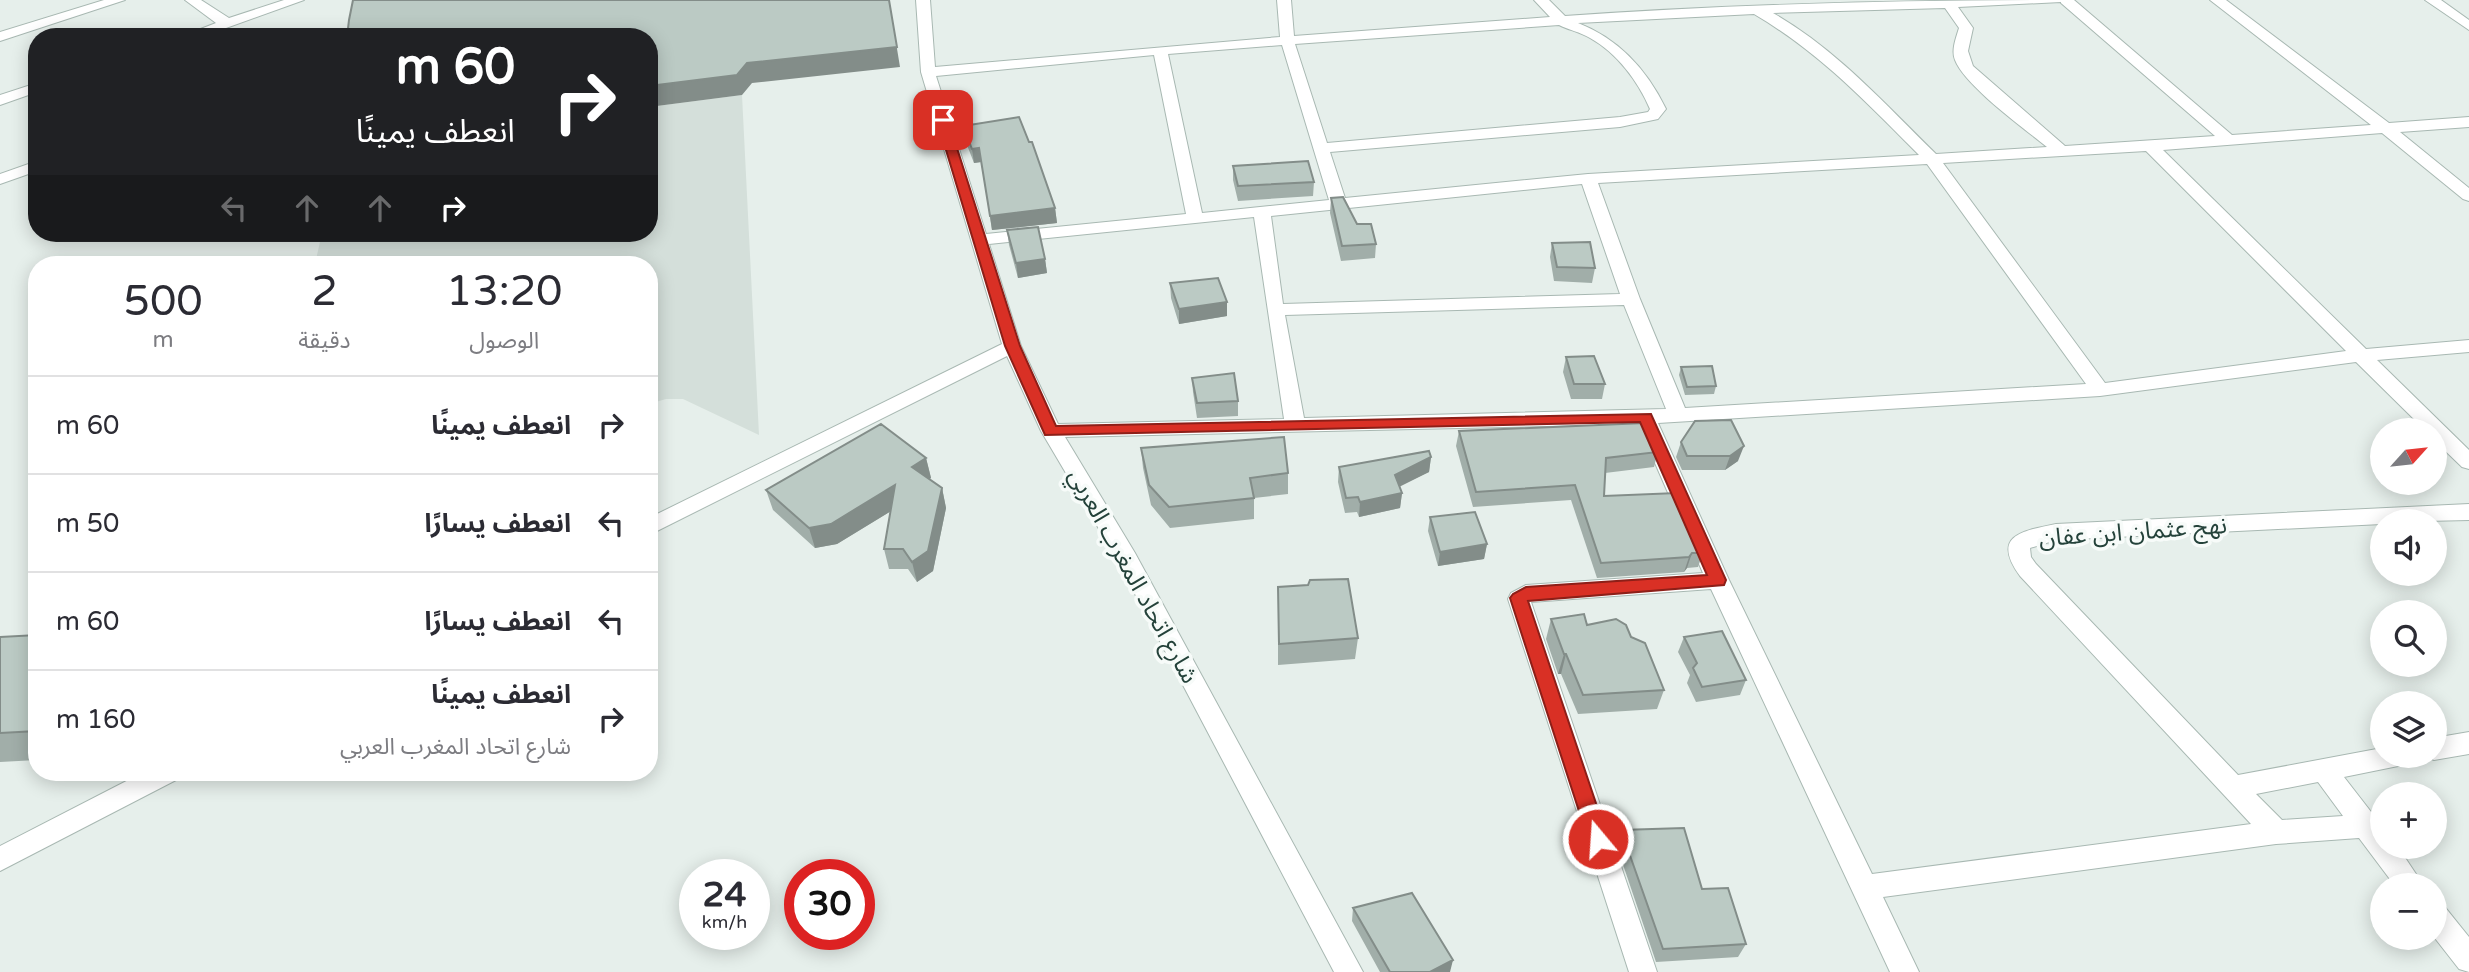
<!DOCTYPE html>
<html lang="ar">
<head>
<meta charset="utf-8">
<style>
	:root { --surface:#fff; --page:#f2f2f3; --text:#2b2b33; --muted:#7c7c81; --line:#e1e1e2 }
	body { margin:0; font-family:"Varela Round","Noto Sans Arabic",sans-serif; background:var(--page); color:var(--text); direction:rtl; height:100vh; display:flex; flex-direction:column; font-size:26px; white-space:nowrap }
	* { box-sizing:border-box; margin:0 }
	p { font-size:23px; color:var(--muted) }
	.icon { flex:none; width:38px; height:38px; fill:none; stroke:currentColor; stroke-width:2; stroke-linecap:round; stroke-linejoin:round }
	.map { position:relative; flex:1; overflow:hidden; direction:ltr }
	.sheet { position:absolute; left:28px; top:256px; width:630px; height:525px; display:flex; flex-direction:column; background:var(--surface); border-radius:28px; box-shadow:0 4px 18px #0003; direction:rtl }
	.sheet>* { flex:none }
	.banner { position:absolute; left:28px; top:28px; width:630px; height:214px; border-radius:28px; box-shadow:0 4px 18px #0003; direction:rtl; background:#202124; color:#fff; overflow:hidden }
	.needle { width:46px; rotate:63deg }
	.buttons { position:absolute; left:2370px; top:418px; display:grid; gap:14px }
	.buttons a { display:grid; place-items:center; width:77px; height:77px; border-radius:50%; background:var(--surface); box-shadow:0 4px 18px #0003; font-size:35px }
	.speed { position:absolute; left:679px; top:859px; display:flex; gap:14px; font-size:35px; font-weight:700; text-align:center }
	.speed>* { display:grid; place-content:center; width:91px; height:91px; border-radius:50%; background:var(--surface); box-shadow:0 4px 18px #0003; line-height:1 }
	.speed small { font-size:18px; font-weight:400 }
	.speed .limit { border:10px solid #d22; background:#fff; color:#111 }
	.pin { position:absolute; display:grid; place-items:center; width:60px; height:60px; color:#fff; margin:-30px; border-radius:14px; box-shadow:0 4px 10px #0006 }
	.me { position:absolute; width:77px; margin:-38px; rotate:342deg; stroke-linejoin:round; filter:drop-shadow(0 0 5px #0008) }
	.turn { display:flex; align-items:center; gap:24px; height:147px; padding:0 28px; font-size:32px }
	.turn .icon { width:91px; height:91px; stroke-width:2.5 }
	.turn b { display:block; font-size:49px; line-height:60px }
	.lanes { display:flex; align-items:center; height:66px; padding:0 28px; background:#0003; justify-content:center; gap:35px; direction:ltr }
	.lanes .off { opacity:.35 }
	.eta { display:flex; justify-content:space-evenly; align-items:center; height:119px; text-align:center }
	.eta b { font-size:42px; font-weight:600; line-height:49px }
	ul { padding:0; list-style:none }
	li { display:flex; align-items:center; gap:21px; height:98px; padding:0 28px; border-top:2px solid var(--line) }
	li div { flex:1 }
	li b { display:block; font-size:26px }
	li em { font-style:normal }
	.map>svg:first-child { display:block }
</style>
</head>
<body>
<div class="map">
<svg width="2469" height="972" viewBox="0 0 2469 972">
	<rect width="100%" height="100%" fill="#e6efeb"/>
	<path fill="#d4dfda" d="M742,95L759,435L683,399H666L649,404V264H315L322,233H649V107Z"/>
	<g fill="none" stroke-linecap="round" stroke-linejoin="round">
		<g stroke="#a8b8b2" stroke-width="2">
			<path id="minor" d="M104,0H125L0,41V32Z
				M185,0H201L229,18L284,0H304L201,37H180L216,23Z
				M916,0H930L935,67L1280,37L1277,0H1291L1294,36L1550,17L1534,0H1549L1565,16C1734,4 1904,0 2074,0L2232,135L2371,125L2210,0H2226L2389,123L2469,117V127L2400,132L2469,188V201L2463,199L2382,133L2163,150L2366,349L2469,340V352L2377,360L2469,450V469L2462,467L2434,440V430H2425L2356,362L2100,396L1658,423L1729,580L1872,874L2251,824L2020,576C1991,536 2021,531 2056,524L2469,504V520L2382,522V524L2056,540L2030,548L2031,557L2036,564L2238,775L2382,748V756H2412L2408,764L2344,777L2382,826V847H2398L2424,886H2395L2359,838L2276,844L1883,897L1919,972H1890L1711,589L1531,602L1657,972H1629L1508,599L1511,593L1526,585L1703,573L1638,424L1065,437L1135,553L1363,972H1334L1115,556L1041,431L1007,356L649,535V518L1002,344L921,72ZM2061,2V3L2215,136L2065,146L1973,66L1968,51L1973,28L1958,7ZM1945,8L1959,28C1956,38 1951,50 1955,60C1965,86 2025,129 2047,147L1936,154C1884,103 1836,49 1773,13ZM1754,14C1819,52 1866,102 1919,155L1588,174L1345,198L1330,152L1620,127L1658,119L1666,109C1647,70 1619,39 1578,23ZM1559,25C1569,30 1580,32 1590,38C1617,53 1638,81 1650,109L1648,112L1620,117L1327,143L1295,44ZM1282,45L1329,200L1202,213L1168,54ZM1154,55L1186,214L986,234L936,76ZM2146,151L2346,351L2105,383L1943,163ZM1927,164L2086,384L1685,408L1640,299L1598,183ZM1582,184L1620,294L1283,304L1271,216ZM1254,217L1284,419L1058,424L1021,346L989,244ZM1624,305L1666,409L1304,418L1285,315ZM2318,782L2343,816L2282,820L2256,794Z
				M2425,0H2441L2469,20V30Z
				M37,83V92L0,105V95Z
				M37,161V171L0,184V174Z
				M2469,732V754L2434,760L2425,756H2434V738Z
				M144,772H180L176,780L0,871V846Z
				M2434,902L2444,906L2469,937V972L2459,969L2434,937Z"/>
		</g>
		<use href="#minor" fill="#fff" fill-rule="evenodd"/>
	</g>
	<path fill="#a1aea9" d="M963,126L1055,208L1057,223L992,230L981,162L974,163L965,140Z
		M1233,166L1314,182L1313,196L1238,201L1233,180Z
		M1331,198L1376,244L1375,258L1341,261L1330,213Z
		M1007,230L1045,259L1047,273L1018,278L1009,245Z
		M1552,243L1595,268L1592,283L1554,281L1550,257Z
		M1170,283L1227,316L1179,324L1171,298Z
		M1566,357L1605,384L1602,399H1571L1563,372Z
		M1681,367L1716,386L1714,394L1685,395L1679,375Z
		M1192,378L1238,401V416L1197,418L1193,392Z
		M1695,421L1738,461L1725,470H1682L1676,457L1681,442Z
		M1459,431L1658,452L1654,467L1605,473L1604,496L1703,553L1698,567L1687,568L1684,572L1597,578L1571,500L1473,507L1456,446Z
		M1141,448L1288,473V494L1254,498V519L1170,528L1151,505L1143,468Z
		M1431,457L1429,472L1399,486L1402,493L1400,508L1359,517L1357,512L1345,513L1338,482L1339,467Z
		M926,458L931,478L929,479L942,488L946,508L933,571L917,582L908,569H889L884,549L891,511L837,544L815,548L773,510L766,490Z
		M1430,517L1487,544L1484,559L1438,566L1428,531Z
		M1278,587L1358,638L1355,659L1278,665Z
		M1551,619L1587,625L1631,637L1664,690L1657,709L1578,714L1561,674H1558L1546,639Z
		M37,635V760L0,762V637Z
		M1684,637L1746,680L1740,695L1696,702L1687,683L1690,675L1678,652Z
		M1621,830L1702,889L1746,944L1738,957L1656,962L1616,844Z
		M1353,908L1450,972H1380L1352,921Z"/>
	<path fill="#838d89" d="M889,0L900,67L752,83L742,95L649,107V86L747,63Z
		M979,148L981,162L974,163L972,149Z
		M1055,208L1057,223L992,230L990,216Z
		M1045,259L1047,273L1018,278L1016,263Z
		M1227,302V316L1179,324V309Z
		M1744,446L1738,461L1725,470L1730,456Z
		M1431,457L1429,472L1393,490L1395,475Z
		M926,458L931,478L916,487L912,467Z
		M895,485L901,505L837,544L815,548L809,528Z
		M942,488L946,508L933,571L917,582L912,562Z
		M1402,493L1400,508L1359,517L1360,502Z
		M1487,544L1484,559L1438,566L1440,552Z
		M1692,553L1687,568L1684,572L1689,557Z
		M1564,654H1566L1561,674H1558Z
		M1453,960L1450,972H1430Z"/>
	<path fill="#bbcac4" stroke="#838d89" stroke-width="2" d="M353,0H889L897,47L747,63L737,75L649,86V37H347L349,20Z
		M1019,117L1029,142H1032L1055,208L990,216L979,148L972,149L963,126Z
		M1308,161L1314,182L1238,186L1233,166Z
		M1343,197L1357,224H1371L1376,244L1342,246L1331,198Z
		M1038,227L1045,259L1016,263L1007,230Z
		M1590,242L1595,268L1557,267L1552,243Z
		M1218,278L1227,302L1179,309L1170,283Z
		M1594,356L1605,384H1574L1566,357Z
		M1712,366L1716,386L1687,387L1681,367Z
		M1234,373L1238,401L1197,403L1192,378Z
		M1731,420L1744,446L1730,456H1687L1681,442L1695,421Z
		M1645,423L1658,452L1606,458L1604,496L1677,493L1703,553H1692L1689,557L1601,563L1575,485L1476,492L1459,431Z
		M881,424L926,458L912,467L942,488L928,551L912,562L903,549H884L895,485L831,524L809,528L766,490Z
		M1284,437L1288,473L1250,478L1254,498L1169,507L1149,485L1141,448Z
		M1429,451L1431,457L1395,475L1402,493L1360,502L1358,497L1346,498L1339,467Z
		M1475,512L1487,544L1440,552L1430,517Z
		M1348,579L1358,638L1279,644L1278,587L1308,585L1310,580Z
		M1584,614L1587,625L1616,619L1626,625L1631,637L1645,643L1664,690L1583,695L1566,654H1564L1551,619Z
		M1722,631L1746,680L1702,687L1693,668L1697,663L1684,637Z
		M37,635V731L0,733V637Z
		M1684,828L1702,889L1728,888L1746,944L1663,949L1621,830Z
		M1412,893L1453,960L1430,972H1390L1353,908Z"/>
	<path fill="#d93025" stroke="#8d1f18" stroke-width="2" d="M943,117L948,120L1020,346L1056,426L1651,414L1726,580L1724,585L1528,601L1608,839L1606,846L1598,848L1591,846L1588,839L1510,598L1513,594L1526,587L1707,575L1640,422L1045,435L1005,346L937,120Z"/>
	<g text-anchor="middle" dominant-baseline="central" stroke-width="7" stroke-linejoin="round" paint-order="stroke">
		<g font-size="24" fill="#24423a" stroke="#f7fbf9">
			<text transform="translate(2133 532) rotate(-4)">نهج عثمان ابن عفان</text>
			<text transform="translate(1133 576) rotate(61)">شارع اتحاد المغرب العربي</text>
		</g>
	</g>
</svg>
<div class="buttons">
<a><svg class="needle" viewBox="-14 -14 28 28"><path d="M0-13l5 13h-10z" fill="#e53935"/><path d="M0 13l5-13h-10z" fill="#7c7c81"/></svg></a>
<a><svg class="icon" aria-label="sound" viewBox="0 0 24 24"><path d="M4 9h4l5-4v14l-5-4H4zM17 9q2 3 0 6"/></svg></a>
<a><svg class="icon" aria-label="search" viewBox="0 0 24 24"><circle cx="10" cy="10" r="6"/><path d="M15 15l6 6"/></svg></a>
<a><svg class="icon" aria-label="layers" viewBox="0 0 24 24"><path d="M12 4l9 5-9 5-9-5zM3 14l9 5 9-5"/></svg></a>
<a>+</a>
<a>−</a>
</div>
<div class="speed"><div>24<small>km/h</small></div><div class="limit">30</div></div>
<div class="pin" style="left:943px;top:120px;background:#d93025"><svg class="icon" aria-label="arrive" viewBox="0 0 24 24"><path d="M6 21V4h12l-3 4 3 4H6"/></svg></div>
<svg class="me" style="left:1598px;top:839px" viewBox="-20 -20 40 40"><circle r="17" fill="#d93025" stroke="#fff" stroke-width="3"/><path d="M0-11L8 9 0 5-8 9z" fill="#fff"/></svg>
<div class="banner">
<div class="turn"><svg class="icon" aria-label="right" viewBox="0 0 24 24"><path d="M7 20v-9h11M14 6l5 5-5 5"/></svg><div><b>60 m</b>انعطف يمينًا</div></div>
<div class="lanes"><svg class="icon off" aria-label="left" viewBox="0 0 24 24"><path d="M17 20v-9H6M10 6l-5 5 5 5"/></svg><svg class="icon off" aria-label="ahead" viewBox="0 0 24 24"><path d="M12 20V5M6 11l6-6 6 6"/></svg><svg class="icon off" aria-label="ahead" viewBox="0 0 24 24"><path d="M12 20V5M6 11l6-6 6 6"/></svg><svg class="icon" aria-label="right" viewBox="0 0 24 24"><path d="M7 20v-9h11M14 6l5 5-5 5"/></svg></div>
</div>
<section class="sheet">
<div class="eta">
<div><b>13:20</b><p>الوصول</p></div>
<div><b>2</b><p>دقيقة</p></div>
<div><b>500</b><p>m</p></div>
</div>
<ul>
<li><svg class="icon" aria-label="right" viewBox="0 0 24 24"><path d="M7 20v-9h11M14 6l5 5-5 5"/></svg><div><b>انعطف يمينًا</b></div><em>60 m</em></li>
<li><svg class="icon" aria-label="left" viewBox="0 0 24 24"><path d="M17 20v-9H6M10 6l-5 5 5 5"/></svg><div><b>انعطف يسارًا</b></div><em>50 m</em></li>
<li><svg class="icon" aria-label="left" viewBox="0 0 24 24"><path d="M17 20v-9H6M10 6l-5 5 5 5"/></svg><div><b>انعطف يسارًا</b></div><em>60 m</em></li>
<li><svg class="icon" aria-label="right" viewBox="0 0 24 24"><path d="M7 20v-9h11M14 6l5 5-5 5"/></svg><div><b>انعطف يمينًا</b><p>شارع اتحاد المغرب العربي</p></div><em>160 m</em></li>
</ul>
</section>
</div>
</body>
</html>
